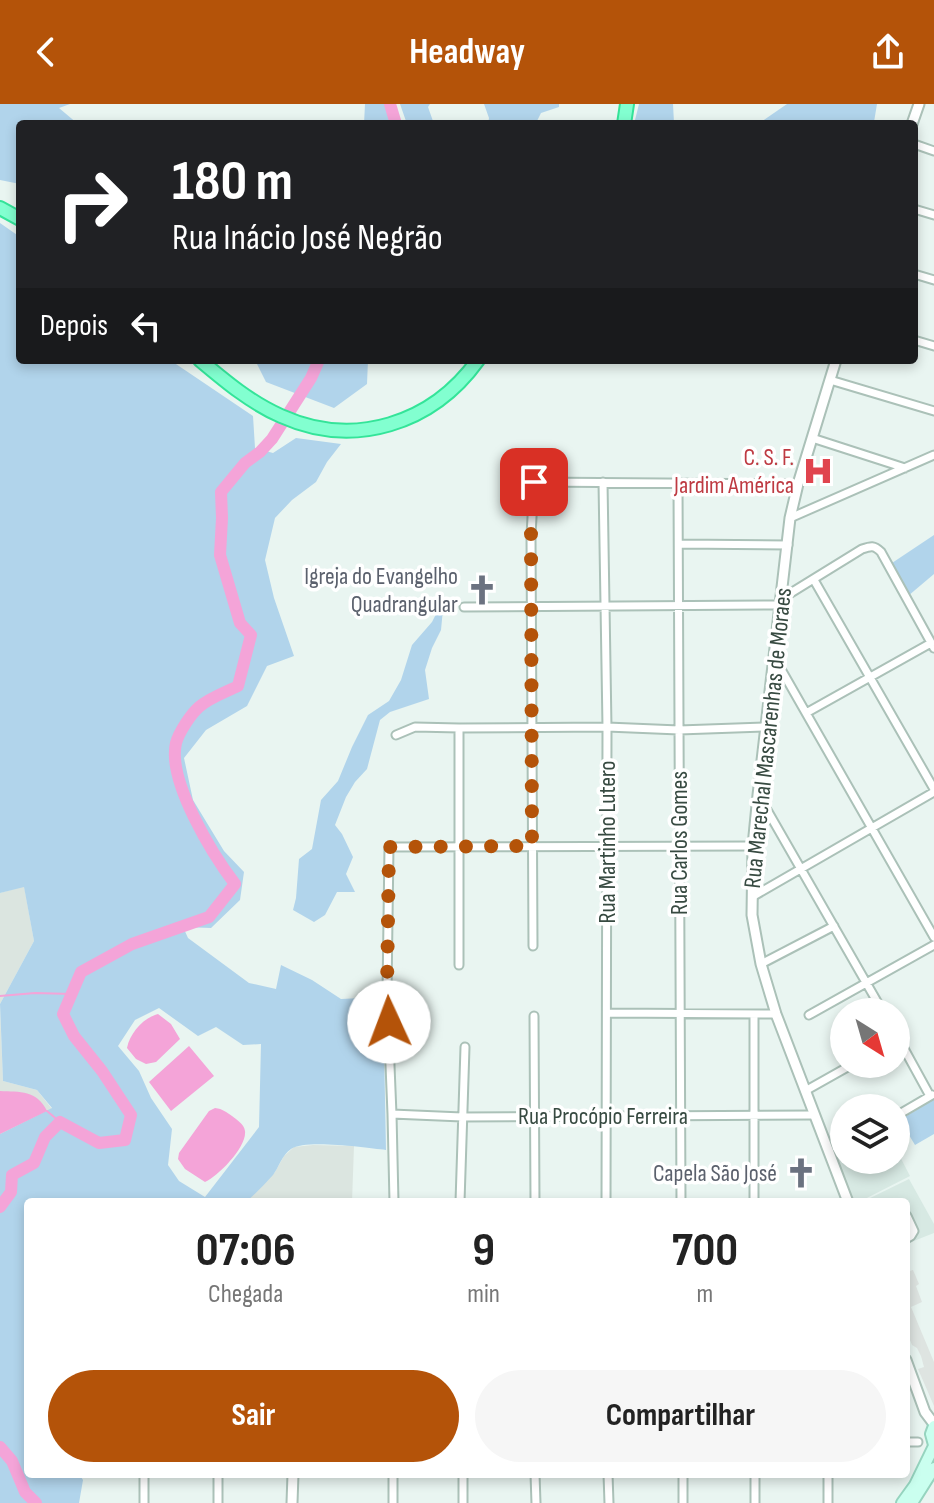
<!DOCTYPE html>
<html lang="pt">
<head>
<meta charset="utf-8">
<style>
	:root { --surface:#fff; --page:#f6f6f6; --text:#222; --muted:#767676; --accent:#b45309 }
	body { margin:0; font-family:"Sofia Sans Condensed",sans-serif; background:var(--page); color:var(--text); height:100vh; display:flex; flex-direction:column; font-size:30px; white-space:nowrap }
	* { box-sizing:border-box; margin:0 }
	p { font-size:26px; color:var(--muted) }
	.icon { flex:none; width:44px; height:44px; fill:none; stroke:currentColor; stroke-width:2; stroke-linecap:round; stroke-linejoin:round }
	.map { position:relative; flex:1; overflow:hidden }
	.side { position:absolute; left:24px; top:1094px; width:886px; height:280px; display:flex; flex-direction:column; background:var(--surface); border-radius:8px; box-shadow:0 4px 12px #0003 }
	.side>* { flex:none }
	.guide { position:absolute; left:16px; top:16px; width:902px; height:244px; border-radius:8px; box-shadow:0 4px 12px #0003; background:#202124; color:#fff; overflow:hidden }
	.needle { width:52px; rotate:143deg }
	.fabs { position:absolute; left:830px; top:894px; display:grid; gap:16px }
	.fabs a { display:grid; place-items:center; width:80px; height:80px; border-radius:50%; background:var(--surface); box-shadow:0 4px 12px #0003; font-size:40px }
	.pin { position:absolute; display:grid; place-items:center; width:68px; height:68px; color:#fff; margin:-34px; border-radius:16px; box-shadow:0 4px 12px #0006 }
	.me { position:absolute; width:88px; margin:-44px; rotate:358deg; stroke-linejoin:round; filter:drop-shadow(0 0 6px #0008) }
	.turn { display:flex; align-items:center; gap:28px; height:168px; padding:0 24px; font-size:36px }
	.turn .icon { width:104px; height:104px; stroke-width:2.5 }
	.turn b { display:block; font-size:56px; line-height:68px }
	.then { display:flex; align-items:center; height:76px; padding:0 24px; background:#0003; gap:16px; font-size:30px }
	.eta { display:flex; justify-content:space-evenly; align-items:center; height:136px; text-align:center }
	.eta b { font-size:48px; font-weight:700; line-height:56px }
	.cta { display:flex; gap:16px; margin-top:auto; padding:16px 24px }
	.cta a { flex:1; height:92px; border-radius:48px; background:var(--accent); color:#fff; font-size:32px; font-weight:700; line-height:92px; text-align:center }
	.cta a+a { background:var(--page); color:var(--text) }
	header { display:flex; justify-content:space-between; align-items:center; height:104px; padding:0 24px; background:var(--accent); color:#fff; font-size:36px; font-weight:700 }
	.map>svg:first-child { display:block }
</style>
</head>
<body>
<header><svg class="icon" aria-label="back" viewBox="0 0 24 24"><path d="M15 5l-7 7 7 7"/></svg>Headway<svg class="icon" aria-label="share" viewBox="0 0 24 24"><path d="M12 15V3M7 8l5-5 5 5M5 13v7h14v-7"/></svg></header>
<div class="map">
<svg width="934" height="1399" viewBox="0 0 934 1399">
	<rect width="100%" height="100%" fill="#e9f5f1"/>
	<path fill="#d7e9e3" d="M844,1032V1056H896V1045L910,1072L859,1098H852L830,1040Z
		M909,1075L934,1120V1129L906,1140V1098H862Z"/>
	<path fill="#dbe5e0" d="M24,782L34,837L0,900V789Z
		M0,903L3,977L37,986L52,1005L0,1030Z
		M313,1041L354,1042L352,1098H246L275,1068L284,1052L294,1043Z"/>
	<path fill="#b1d4eb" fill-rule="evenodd" d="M0,0H70L59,4L78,20H20V80L0,76Z
		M365,0H390L396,20H364Z
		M400,0H430L428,3L434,20H407Z
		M484,0H559V3L541,9L537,17L539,20H488L489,14Z
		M639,0H673L674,19L634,20Z
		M787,0H877L874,18L877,20H758Z
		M0,119L20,133V256H170L253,312L255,344L273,349L296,334L341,340L327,358L316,378L292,396L275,414L265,456L274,494L294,552L267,562L247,602L206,626L184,654L193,696L224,747L244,768L240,796L211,824L183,823L188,834L249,879L276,885L281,861L312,876L341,895L383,893L386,1046C366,1044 306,1035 291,1045C282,1051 279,1063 273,1071C264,1081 255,1090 246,1098H28V1370H79L83,1376L79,1399H0V1030L52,1004L37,986L3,977L0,900L34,837L24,783L0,789ZM159,904L198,932L216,923L243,941L261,940L259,1023L205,1093L179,1077L168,1061L172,1025L151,994L139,967L118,942L135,916Z
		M255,256H368L367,280L334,304L266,278Z
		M934,431V470L908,492L889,461Z
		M443,505L441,526L432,544L425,566L429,595L390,608L380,616L367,665L355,678L346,693L335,721L342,730L353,753L346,770L355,788H337L325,811L314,818L293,806L296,794L299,755L312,745L321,696L338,677L352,643L368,611L389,597L401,576L412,541L432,518L438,506Z
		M934,995V1030L915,1041L900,1016Z"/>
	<path fill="#dee4e1" d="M913,1166L919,1180L916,1182L922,1198L911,1203L934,1258V1302L918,1265L924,1263L921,1252L917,1244L912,1241L906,1226V1168Z"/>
	<path fill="#f4a4d8" d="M158,910L171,920L180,935L156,958L146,960L136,955L127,944C130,929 143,914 158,910Z
		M189,942L214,972L171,1007L149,978Z
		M0,987C20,988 37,986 47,1007L0,1030Z
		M215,1004C223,1005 226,1008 232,1012C237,1016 244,1020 245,1027C247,1043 218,1072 205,1078L185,1065L178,1055L179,1049L209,1007Z"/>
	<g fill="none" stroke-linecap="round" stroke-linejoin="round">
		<path stroke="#f4a4d8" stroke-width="2" d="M0,892L35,889L72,890
			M47,1007L60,1018"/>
		<path stroke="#f4a4d8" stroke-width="12" d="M390,0L396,20
			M0,1103L11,1088L12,1071L34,1059L45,1033L60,1018L99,1039L125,1036L131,1011L102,967L74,932L63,910L81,868L132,840L209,813L235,780C213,751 167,677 176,639C179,628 191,610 199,603C209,594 226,588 238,582L251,531L240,519L220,451L222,414L221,388L245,359L260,348L272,335L311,274L319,256
			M0,1343L12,1357L25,1388L36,1399"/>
		<g stroke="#abc1b8" stroke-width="11">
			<path id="minor" d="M914,40L934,47
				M914,105L934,111
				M914,170L934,176
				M914,236L934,242
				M830,276L934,307
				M812,334L905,364
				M603,378L607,623L606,1098
				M678,379L681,1098
				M790,414L934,351
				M679,440L788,441
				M814,476L934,685
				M781,495L862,445C871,442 874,441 881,448L934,544
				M464,503L779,501
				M774,553L934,833
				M806,609L931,539
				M396,631L415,623L459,624L607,623L679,626L767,623
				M759,692L883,908
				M752,793L934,688
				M533,842L531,431L534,378L798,380
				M761,860L834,822
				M459,861V624
				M607,909L776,910
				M754,910V1098
				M809,911L934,841
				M534,912L535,1098
				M896,930L930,992
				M805,987L853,960
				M392,1010L462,1013L813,1011
				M896,1012L932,991
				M394,1098L392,1010L387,888L389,743L753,742
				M460,1098L465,943
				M906,1135L911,1132L914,1127L907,1112
				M906,1338H918
				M463,1370V1399
				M535,1370L536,1399
				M608,1370L609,1399
				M683,1370V1399
				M755,1370V1399
				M828,1370V1399
				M144,1399V1370
				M218,1399V1370
				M393,1399V1370"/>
		</g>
		<g stroke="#abc1b8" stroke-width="13">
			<path id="tertiary" d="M912,20L919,0
				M836,256L798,380L790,414L758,691L753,742L752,811L761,860L776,910L848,1098
				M906,1256L925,1308L934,1320
				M292,1399L293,1370"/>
		</g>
		<g stroke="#96d4bf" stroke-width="14">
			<path id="secondary" d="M934,1322L931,1330L934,1341
				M902,1399L915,1381L934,1342
				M912,1399L934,1364"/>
		</g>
		<g stroke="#34e499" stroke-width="16">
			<path id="trunk" d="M624,20L627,0
				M0,104L20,115
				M200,256C225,277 251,299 281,312C354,345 432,320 478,256"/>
		</g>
		<use href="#minor" stroke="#fff" stroke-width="7"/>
		<use href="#tertiary" stroke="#fff" stroke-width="9"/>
		<use href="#secondary" stroke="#caffef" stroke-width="10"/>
		<use href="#trunk" stroke="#82ffd0" stroke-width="12"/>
	</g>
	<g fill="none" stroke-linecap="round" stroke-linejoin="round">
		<path stroke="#b45309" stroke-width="14" stroke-dasharray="0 25.2" d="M389,918L387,888L389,743L532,742L531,429L534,378"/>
	</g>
	<defs>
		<g id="hospital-bare" transform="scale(2.4)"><path d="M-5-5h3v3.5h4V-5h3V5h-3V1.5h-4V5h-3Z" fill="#e0444e" stroke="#fff" stroke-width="2.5" paint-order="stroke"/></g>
		<g id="church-bare" transform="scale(2.4)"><path d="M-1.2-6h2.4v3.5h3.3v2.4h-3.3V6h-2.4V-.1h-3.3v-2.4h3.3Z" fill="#6b7280" stroke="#fff" stroke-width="2.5" paint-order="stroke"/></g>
	</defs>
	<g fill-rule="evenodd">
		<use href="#hospital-bare" x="818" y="367"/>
		<use href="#church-bare" x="482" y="486"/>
		<use href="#church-bare" x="801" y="1069"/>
	</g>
	<g text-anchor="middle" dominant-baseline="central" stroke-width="7" stroke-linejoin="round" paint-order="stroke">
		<g font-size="24" fill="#be3a42" stroke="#fff" text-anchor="end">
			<text x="794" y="353">C. S. F.<tspan x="794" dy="28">Jardim América</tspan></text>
		</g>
		<g font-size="24" fill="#5b616d" stroke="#fff" text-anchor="end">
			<text x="458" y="472">Igreja do Evangelho<tspan x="458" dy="28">Quadrangular</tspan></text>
			<text x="777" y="1069">Capela São José</text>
		</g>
		<g font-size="24" fill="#374a41" stroke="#fff">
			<text transform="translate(768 634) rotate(-84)">Rua Marechal Mascarenhas de Moraes</text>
			<text transform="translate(607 738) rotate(-90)">Rua Martinho Lutero</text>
			<text transform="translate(679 739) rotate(-90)">Rua Carlos Gomes</text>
			<text x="603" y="1012">Rua Procópio Ferreira</text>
		</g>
	</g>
</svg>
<div class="fabs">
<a><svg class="needle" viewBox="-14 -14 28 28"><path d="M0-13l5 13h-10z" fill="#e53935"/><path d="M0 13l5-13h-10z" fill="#767676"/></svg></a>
<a><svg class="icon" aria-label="layers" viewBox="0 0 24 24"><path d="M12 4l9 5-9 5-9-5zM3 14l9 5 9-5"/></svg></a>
</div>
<div class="pin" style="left:534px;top:378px;background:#d93025"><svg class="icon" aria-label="arrive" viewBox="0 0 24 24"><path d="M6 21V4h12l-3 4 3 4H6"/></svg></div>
<svg class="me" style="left:389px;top:918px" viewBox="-20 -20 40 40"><circle r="19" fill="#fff"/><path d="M0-13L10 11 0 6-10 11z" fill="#b45309"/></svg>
<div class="guide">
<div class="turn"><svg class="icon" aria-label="right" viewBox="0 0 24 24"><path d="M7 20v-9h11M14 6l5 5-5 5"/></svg><div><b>180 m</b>Rua Inácio José Negrão</div></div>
<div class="then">Depois<svg class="icon" aria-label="left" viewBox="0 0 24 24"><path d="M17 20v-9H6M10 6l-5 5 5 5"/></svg></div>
</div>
<section class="side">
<div class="eta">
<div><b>07:06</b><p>Chegada</p></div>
<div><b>9</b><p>min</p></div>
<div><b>700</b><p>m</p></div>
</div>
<div class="cta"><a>Sair</a><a>Compartilhar</a></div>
</section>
</div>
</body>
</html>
